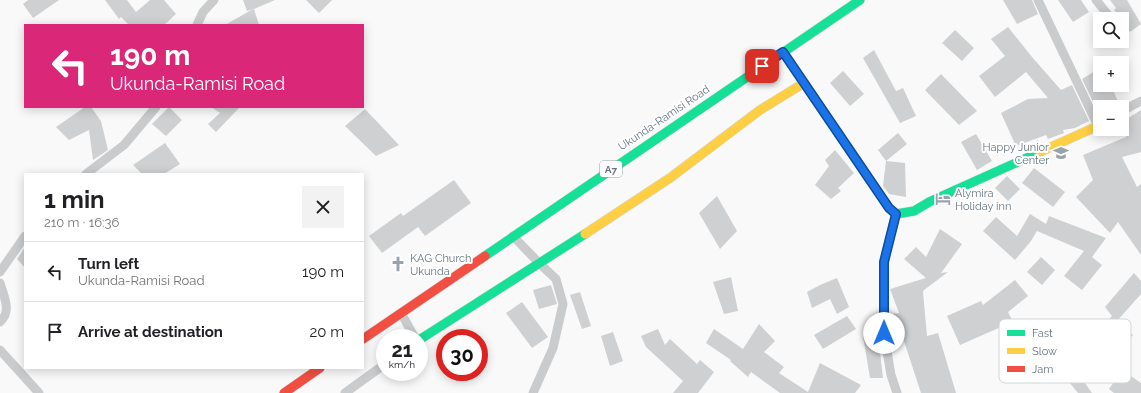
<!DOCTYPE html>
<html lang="en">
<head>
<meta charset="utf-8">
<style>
	:root { --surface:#fff; --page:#f2f2f2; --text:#202124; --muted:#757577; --line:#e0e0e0 }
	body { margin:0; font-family:Raleway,sans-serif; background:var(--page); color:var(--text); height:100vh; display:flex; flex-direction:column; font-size:15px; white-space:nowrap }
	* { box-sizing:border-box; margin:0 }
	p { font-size:13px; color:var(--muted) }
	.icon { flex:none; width:22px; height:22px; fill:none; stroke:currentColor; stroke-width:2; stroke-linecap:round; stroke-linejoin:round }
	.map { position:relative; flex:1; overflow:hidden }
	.drawer { position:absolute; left:24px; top:173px; width:340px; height:196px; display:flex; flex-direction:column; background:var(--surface); border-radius:0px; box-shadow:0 2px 10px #0003 }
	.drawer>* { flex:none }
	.guide { position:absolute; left:24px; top:24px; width:340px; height:84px; border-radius:0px; box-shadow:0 2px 10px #0003; background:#db2777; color:#fff; overflow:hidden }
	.tools { position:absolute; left:1093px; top:12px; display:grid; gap:8px }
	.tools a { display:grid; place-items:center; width:36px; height:36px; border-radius:0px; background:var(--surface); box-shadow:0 2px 10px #0003; font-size:20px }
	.speed { position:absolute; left:376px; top:329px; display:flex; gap:8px; font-size:20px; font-weight:700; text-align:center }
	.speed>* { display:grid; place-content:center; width:52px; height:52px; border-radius:50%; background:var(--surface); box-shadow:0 2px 10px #0003; line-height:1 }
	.speed small { font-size:10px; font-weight:400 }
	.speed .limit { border:6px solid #d22; background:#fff; color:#111 }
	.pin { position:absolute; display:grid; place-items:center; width:34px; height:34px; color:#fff; margin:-17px; border-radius:8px; box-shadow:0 2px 6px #0006 }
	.me { position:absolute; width:44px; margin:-22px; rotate:0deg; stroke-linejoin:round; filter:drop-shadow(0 0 3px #0008) }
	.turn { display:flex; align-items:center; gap:14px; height:84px; padding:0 20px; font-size:18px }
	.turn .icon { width:52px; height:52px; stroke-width:2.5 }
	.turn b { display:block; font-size:28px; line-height:34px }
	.round { display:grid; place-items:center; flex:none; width:42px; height:42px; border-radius:0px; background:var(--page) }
	.overview { display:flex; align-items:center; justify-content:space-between; height:68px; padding:0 20px }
	h1 { font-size:24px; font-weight:700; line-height:30px }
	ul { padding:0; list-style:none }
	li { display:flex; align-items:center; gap:12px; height:60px; padding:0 20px; border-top:1px solid var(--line) }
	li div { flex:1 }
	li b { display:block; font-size:15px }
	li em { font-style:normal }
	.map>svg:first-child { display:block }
</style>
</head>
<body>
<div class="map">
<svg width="1141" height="393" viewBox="0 0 1141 393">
	<rect width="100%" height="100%" fill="#f9f9f9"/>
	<path fill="#ced0d1" d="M28,0H59L33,18L23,4Z
		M105,0H127L136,12L150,0H164L176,14L164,25H129L121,17L119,19Z
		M243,0H275L254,9L259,25H225L253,9L247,11Z
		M306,0H332L319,13Z
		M1003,0H1032L1038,14L1017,24Z
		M1058,0H1081L1089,12L1073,22Z
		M1110,0H1127L1141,24L1130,32L1122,19L1114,10L1116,8Z
		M1008,27L1032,57L1061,90L1072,85L1089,121L1075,128L1063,130L1064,133L1048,139L1046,135L1016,146L1001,113L1028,99L1048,98L1026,72L995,97L979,76L1005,56L991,39Z
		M955,30L974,48L962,61L942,43Z
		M874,50L896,91L903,88L916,116L900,123L863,58Z
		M1100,68V85H1111L1119,104L1108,107H1100V109L1097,110L1082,79Z
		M843,71L864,94L850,106L830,83Z
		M941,74L977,111L959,125L925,90Z
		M85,107H91L101,121L108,150L93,160L89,130L69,140L56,127Z
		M169,107L182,120L166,136L152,124Z
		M211,107H240L216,132L208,124L220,113Z
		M365,109L399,145L376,156L345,126Z
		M1141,110V152L1122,157L1137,187L1141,184V255L1118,222L1110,233L1076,197L1093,180L1083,155L1126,137L1122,122Z
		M898,133L907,144L886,161L878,150Z
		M976,134L992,161L977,170L961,142Z
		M165,143L180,164L164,174H142L133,165Z
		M835,150L854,173L838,188L841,191L831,199L815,185L829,166L825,160Z
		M886,161L905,163L906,197L889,194L883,186Z
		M1034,168L1065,192L1053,207L1022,183Z
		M1007,176L1020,189L1008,201L995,188Z
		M454,180L471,203L425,236L418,227L382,253L369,236L401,213L403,216Z
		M717,196L737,231L720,249L699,213Z
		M1030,214L1046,224L1049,216L1106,238L1092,257L1102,265L1082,290L1064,276L1084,251L1037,231L1031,241L1015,260L983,231L996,217L1017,236Z
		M940,229L962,244L941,273L948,272L924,290L923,292L927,336L938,333L956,393H921L900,329L898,330L893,314L899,313L890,289L926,278L904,259L916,247L926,257Z
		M25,247V268L17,259Z
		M1041,257L1055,270L1042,285L1027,272Z
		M1134,273L1141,281V294L1117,321L1133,335L1095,377L1075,358L1112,316L1105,307Z
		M731,277L738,311L724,314L713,282Z
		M837,278L849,307L837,314L830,299L812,308L807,292L820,285Z
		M1015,280L1028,296L1008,312L1019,334L1007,340L1001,327L960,345L947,316L981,301L983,305Z
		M551,285L557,304L539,309L533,290Z
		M580,292L591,326L582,329L570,295Z
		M522,302L548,337L532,348L506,313Z
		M847,316L856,329L823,349L814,335Z
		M759,324L775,341L764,352L784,367L779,373L808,392L820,363L861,385L855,393H780L751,372L748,377L730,361L731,360L706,343L714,329L743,349Z
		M658,329L665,345L670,339L697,364L700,360L714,372L698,393H673L683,381L646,347L641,336Z
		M613,332L623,361L610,366L601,336Z
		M878,335L883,378H870L863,336Z
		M1057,352L1068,365L1071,363L1092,393H1078L1050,359Z
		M1122,370L1141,383V393H1114L1109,389Z"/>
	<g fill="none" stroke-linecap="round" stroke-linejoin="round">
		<g stroke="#d5d6d7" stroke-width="10">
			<path id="fast" d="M783,52L889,208L896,214L914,211L931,201L1040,152
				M485,256L860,0
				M419,340L585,234"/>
		</g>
		<g stroke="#d5d6d7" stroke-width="10">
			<path id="slow" d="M1040,152L1100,125
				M585,234L670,178L760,110L804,83"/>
		</g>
		<g stroke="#d5d6d7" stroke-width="10">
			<path id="jam" d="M363,339L485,256
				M284,393L320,368"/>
		</g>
		<path stroke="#cacbcc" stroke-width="9" d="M1038,0L1098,126
			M1096,0L1109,16
			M197,25L203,12L214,0
			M1122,111L1141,101
			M86,174L124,145L156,107
			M896,214L884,262V333L891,375L897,393
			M513,236L540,264L556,279L563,304L553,348L533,393
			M0,272L25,236
			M0,283C4,297 12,311 0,322
			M401,313L415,338
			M0,350L39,393
			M345,393L385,364"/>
		<use href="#fast" stroke="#16e098" stroke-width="9"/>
		<use href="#slow" stroke="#ffcf43" stroke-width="9"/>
		<use href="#jam" stroke="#f24e42" stroke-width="9"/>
	</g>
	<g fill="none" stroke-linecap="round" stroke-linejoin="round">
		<g stroke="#114b97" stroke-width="10">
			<path id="route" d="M762,66L783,52L889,208L896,214L884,262V333"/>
		</g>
		<use href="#route" stroke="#1a73e8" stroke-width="7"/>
	</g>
	<defs>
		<g id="school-bare" transform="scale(1.2)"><path d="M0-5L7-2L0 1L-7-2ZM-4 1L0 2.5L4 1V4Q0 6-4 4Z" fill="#99a3ab" stroke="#fff" stroke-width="2.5" paint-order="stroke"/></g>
		<g id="hotel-bare" transform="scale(1.2)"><path d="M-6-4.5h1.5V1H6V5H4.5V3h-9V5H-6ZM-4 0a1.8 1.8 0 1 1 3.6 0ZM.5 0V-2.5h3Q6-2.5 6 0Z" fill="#99a3ab" stroke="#fff" stroke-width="2.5" paint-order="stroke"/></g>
		<g id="church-bare" transform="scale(1.2)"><path d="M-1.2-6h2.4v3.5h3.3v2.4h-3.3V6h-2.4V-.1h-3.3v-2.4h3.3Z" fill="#99a3ab" stroke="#fff" stroke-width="2.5" paint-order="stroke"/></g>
	</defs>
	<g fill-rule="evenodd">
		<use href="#school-bare" x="1061" y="153"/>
		<use href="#hotel-bare" x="943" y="199"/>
		<use href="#church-bare" x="398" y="264"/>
	</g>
	<g text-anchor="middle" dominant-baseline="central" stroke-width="4" stroke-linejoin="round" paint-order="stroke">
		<rect fill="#fff" stroke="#949ea7" stroke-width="1" x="600" y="161" width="22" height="16" rx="3"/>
		<g font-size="10" font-weight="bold" fill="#667581">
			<text x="611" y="169">A7</text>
		</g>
		<g font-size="11" fill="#667581" stroke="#fff">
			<text transform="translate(664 118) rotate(-34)">Ukunda-Ramisi Road</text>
		</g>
		<g font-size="11" fill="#667581" stroke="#fff" text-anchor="start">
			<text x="1049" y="147" text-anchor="end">Happy Junior<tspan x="1049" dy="13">Center</tspan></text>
			<text x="955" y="193">Alymira<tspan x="955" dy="13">Holiday inn</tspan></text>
			<text x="410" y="258">KAG Church<tspan x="410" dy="13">Ukunda</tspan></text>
		</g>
	</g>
	<rect x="999" y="319" width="132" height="64" rx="6" fill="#fff" stroke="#d1d6d9" stroke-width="1"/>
	<rect x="1007" y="330" width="18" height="6" fill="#16e098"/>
	<rect x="1007" y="348" width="18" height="6" fill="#ffcf43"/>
	<rect x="1007" y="366" width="18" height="6" fill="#f24e42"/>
	<g font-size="11" fill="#667581">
		<text x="1032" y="337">Fast</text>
		<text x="1032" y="355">Slow</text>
		<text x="1032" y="373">Jam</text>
	</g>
</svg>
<div class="tools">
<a><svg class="icon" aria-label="search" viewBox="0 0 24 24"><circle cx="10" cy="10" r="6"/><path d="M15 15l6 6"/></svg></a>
<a>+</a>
<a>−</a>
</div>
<div class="speed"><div>21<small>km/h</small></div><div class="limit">30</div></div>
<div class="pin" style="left:762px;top:66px;background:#d93025"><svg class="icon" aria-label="arrive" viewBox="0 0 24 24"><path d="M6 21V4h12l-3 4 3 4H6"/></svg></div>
<svg class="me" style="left:884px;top:333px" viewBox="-20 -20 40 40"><circle r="19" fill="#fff"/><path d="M0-13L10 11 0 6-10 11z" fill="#1a73e8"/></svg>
<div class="guide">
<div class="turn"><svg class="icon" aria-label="left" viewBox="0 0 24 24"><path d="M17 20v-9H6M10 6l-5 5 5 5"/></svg><div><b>190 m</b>Ukunda-Ramisi Road</div></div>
</div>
<section class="drawer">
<div class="overview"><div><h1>1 min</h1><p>210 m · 16:36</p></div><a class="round"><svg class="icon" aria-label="close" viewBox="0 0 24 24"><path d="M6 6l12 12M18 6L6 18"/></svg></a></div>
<ul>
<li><svg class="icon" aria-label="left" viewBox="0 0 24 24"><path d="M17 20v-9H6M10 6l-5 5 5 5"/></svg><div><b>Turn left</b><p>Ukunda-Ramisi Road</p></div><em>190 m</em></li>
<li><svg class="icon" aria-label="arrive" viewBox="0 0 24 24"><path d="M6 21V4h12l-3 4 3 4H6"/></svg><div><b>Arrive at destination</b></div><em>20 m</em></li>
</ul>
</section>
</div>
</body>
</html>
